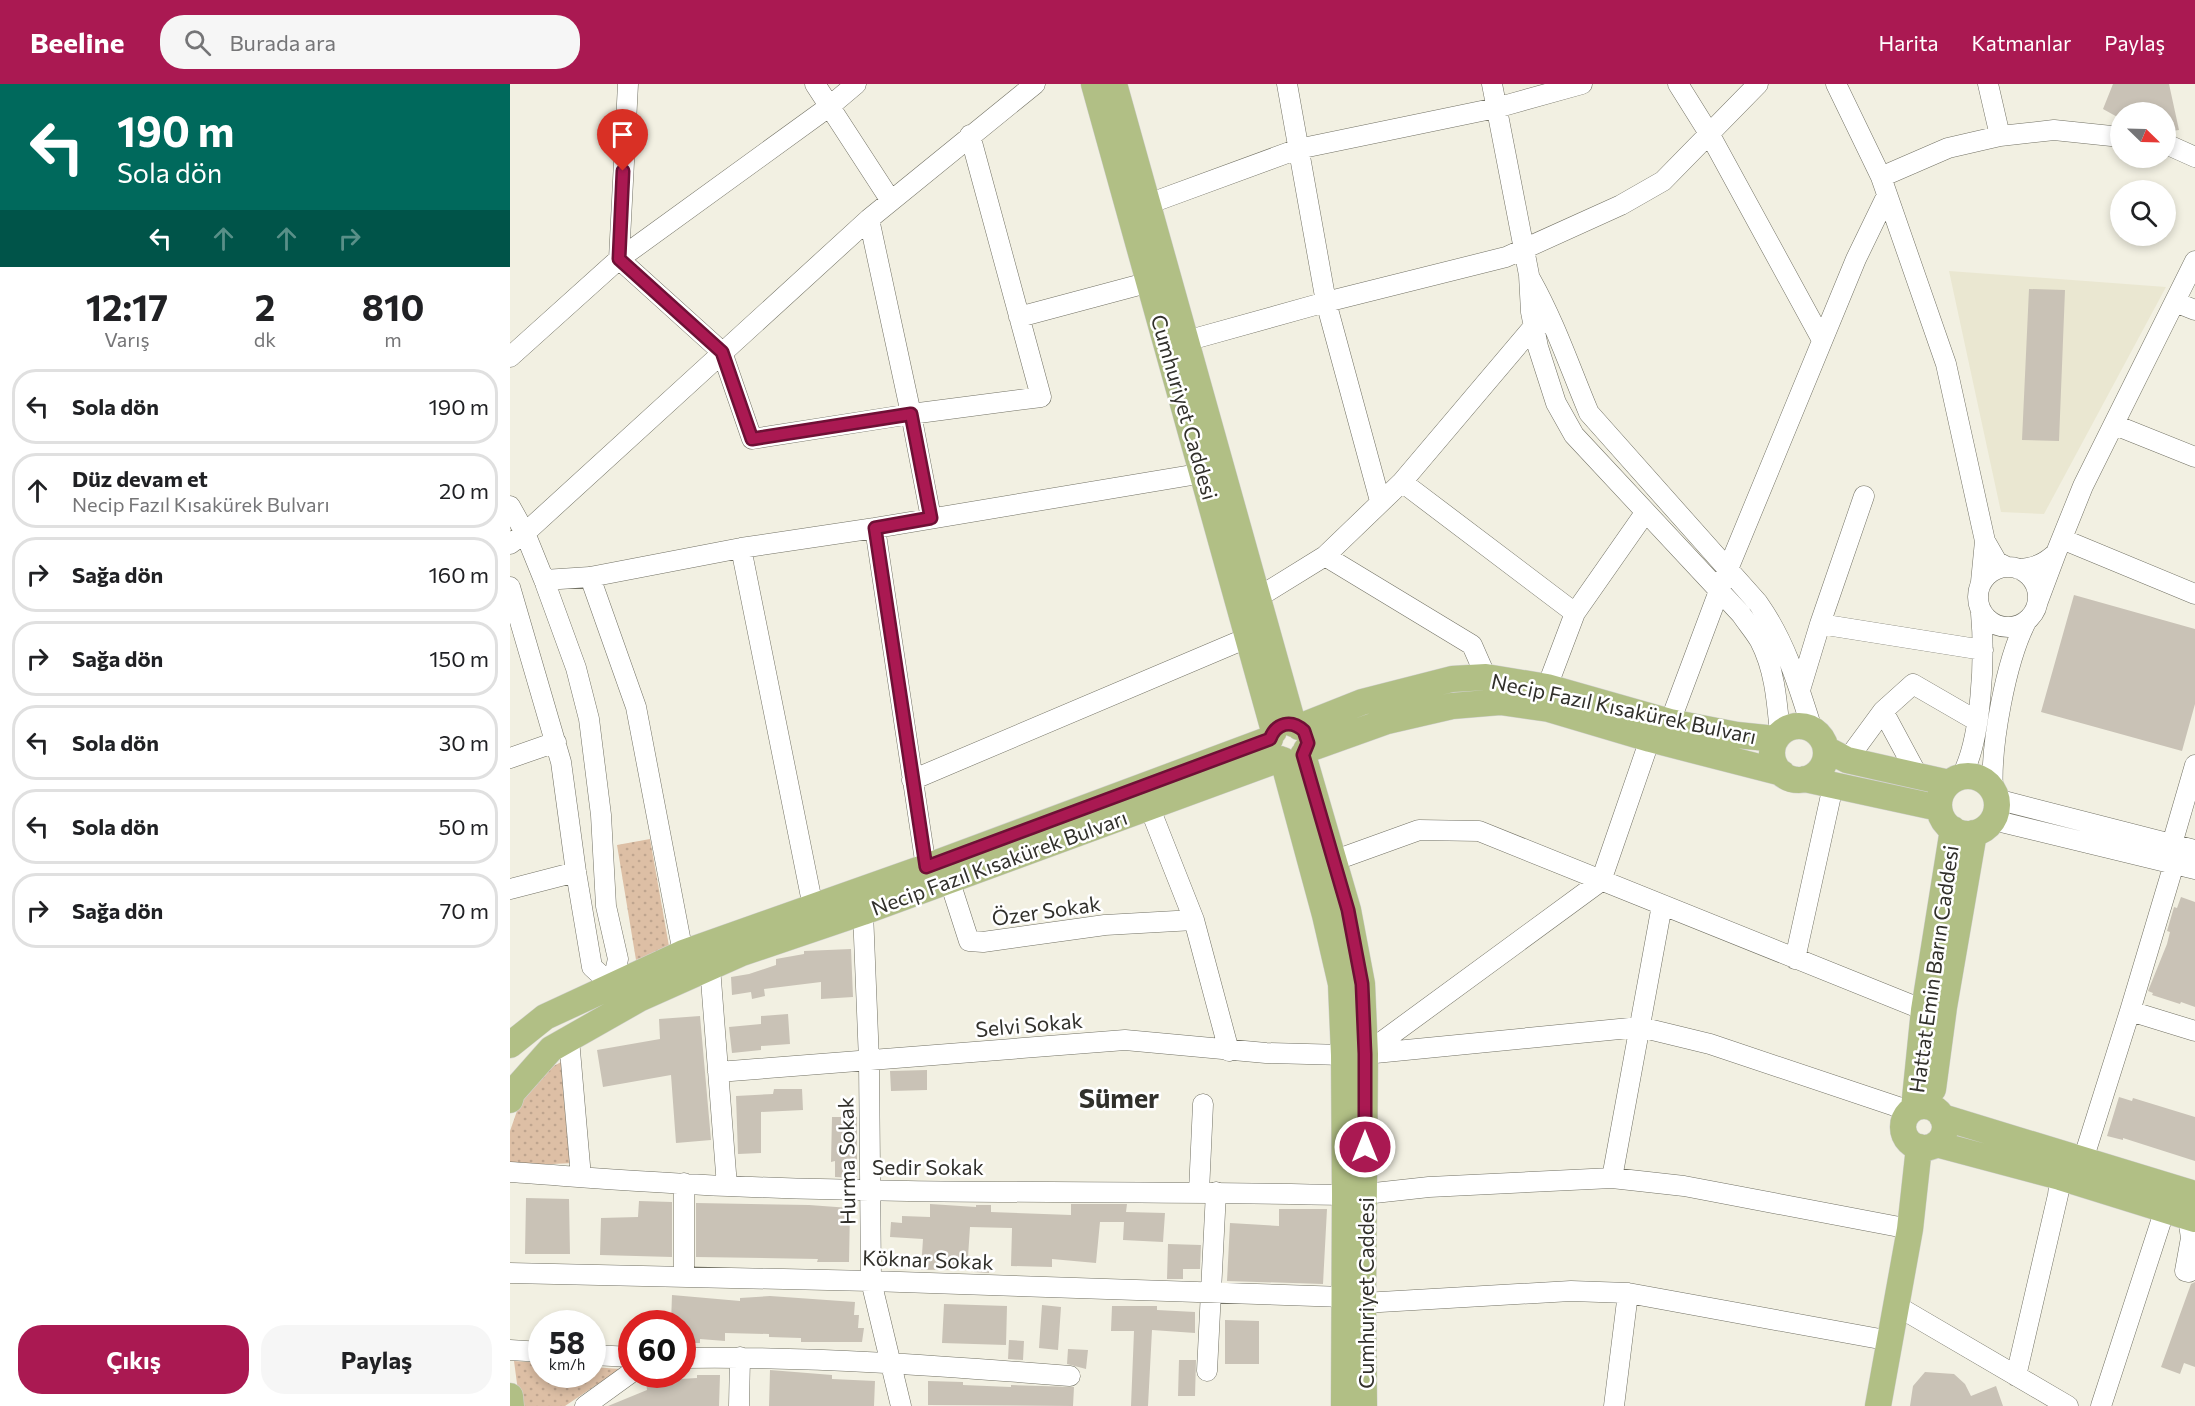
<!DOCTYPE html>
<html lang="tr">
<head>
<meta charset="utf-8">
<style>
	:root { --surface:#fff; --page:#f6f6f6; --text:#202124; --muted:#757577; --line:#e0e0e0; --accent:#aa1952 }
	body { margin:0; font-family:Commissioner,sans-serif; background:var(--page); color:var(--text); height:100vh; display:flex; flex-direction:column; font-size:22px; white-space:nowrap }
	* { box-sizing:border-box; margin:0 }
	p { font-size:20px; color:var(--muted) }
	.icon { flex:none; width:33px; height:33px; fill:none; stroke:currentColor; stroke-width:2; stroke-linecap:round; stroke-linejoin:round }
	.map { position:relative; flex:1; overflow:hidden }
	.details { display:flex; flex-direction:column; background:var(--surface); width:510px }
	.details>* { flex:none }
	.top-card { background:#00695c; color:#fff; overflow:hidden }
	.needle { width:39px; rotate:113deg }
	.controls { position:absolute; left:1600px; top:18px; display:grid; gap:12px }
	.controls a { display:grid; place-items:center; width:66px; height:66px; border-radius:50%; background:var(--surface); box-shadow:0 3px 9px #0003; font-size:30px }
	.speed { position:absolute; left:18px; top:1226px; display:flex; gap:12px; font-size:30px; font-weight:700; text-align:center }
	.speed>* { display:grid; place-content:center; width:78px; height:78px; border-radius:50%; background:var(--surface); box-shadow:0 3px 9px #0003; line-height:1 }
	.speed small { font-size:15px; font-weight:400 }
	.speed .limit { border:9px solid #d22; background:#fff; color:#111 }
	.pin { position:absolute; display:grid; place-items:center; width:51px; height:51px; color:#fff; margin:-62px -26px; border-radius:50% 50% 50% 0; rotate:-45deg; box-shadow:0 0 6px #0007 }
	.pin .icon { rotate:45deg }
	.me { position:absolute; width:66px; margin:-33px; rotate:0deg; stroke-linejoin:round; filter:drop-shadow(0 0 4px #0008) }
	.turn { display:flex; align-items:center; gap:21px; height:126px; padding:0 18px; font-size:27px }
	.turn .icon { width:78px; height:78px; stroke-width:2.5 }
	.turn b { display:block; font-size:42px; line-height:51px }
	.lanes { display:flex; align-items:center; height:57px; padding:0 18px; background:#0003; justify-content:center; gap:30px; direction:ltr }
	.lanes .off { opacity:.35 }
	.eta { display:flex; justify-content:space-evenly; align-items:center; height:102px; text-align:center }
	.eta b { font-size:36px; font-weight:700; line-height:42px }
	.button { display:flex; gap:12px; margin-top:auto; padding:12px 18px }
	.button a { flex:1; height:69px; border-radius:24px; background:var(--accent); color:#fff; font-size:24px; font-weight:700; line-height:69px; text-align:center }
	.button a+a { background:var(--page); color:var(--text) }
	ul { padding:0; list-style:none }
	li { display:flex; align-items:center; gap:18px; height:75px; margin:0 12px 9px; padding:0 6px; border:3px solid var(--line); border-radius:24px }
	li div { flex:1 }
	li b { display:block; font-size:22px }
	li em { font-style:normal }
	header { display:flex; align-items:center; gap:36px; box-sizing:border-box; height:84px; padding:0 30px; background:var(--accent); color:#fff }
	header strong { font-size:28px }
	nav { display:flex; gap:33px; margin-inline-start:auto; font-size:21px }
	.search { width:420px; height:54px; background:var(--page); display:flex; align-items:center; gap:15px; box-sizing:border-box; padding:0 21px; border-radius:24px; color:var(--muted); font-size:22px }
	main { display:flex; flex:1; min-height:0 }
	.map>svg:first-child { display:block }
</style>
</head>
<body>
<header>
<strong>Beeline</strong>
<div class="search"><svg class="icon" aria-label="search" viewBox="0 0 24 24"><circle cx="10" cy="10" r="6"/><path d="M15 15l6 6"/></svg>Burada ara</div>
<nav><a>Harita</a><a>Katmanlar</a><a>Paylaş</a></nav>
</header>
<main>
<section class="details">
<div class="top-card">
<div class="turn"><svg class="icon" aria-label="left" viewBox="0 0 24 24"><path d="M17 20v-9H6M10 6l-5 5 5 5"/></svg><div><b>190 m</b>Sola dön</div></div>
<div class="lanes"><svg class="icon" aria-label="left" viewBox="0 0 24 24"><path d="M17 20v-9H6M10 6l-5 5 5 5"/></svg><svg class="icon off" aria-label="ahead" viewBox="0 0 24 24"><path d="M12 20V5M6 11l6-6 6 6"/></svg><svg class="icon off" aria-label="ahead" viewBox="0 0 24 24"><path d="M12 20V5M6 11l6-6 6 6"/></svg><svg class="icon off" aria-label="right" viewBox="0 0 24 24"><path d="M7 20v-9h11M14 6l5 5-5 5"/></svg></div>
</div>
<div class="eta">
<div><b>12:17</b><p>Varış</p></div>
<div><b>2</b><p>dk</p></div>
<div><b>810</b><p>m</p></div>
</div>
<ul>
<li><svg class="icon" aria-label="left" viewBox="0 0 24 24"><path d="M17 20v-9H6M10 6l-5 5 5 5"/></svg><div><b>Sola dön</b></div><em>190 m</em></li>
<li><svg class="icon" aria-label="ahead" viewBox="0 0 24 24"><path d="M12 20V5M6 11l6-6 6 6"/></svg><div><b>Düz devam et</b><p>Necip Fazıl Kısakürek Bulvarı</p></div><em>20 m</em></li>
<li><svg class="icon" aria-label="right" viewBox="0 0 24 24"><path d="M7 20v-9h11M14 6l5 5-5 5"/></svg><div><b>Sağa dön</b></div><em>160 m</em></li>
<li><svg class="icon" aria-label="right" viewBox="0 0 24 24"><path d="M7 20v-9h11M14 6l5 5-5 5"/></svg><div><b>Sağa dön</b></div><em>150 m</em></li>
<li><svg class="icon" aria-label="left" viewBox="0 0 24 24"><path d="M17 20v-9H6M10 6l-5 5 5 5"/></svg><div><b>Sola dön</b></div><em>30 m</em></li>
<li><svg class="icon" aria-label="left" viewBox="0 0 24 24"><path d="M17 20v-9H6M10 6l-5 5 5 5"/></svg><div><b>Sola dön</b></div><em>50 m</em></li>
<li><svg class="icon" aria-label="right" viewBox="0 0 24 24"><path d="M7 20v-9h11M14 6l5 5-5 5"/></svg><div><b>Sağa dön</b></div><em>70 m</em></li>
</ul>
<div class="button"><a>Çıkış</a><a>Paylaş</a></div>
</section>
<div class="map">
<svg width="1685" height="1322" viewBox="0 0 1685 1322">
	<defs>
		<pattern id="green-dots" width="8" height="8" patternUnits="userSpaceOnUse" patternTransform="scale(1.5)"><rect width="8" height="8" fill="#ddbfa5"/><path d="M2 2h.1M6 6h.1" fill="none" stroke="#bea48e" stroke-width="1.8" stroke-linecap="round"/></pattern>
	</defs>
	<rect width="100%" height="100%" fill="#f2f0e2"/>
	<path fill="#eae7d1" d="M1439,187L1656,203L1534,430L1491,428Z"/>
	<path fill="url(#green-dots)" d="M140,755L160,868L126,876L107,761Z
		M55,976L64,1079L0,1082V1047L7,1027L20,1004L36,986Z
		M4,1277L31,1279L32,1290H82L83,1283L110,1285L55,1322H10Z"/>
	<path fill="#c9c2b6" d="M1603,0H1659L1669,46L1656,48V28H1611V35L1593,25Z
		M1519,205L1555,206L1549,357L1512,356Z
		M1564,511L1685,545V620L1672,667L1531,628Z
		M1671,813L1685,818V923L1671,918L1670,920L1642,911L1643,909L1638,907L1657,860L1660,848L1657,847L1664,823L1667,824Z
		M341,865L343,913L311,915V898L254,905L255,912L242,915L241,908L222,911L221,893L239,890L266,881V875L294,870V867Z
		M278,930L280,960L251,962V966L222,969L219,943L251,940V932Z
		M190,932L201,1056L166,1059L161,991L93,1003L87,966L150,955L149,935Z
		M417,986V1006L381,1007L380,987Z
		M264,1005H292L293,1026L251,1028V1069L228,1070L226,1012L263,1010Z
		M1609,1013L1622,1017L1623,1014L1685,1033V1077L1613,1054V1056L1597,1052Z
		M322,1033H347V1094L325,1093V1077L321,1078Z
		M16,1114L59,1115L60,1170H15Z
		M129,1117L162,1118V1173L90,1171L91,1134L128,1133Z
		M186,1119L299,1121L340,1124L339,1178H307L308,1175L186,1173Z
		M420,1120L466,1123V1121H481V1128L561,1131V1120H617L616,1128L655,1129L653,1158L613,1156L614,1138H590L586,1179L542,1175V1183L501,1182L502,1144L460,1143L458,1173L480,1174L479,1189L464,1188V1185L411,1186L413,1155L380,1153L381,1138L392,1139V1132L420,1133Z
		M769,1125H817L813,1200L717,1197L720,1139L769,1142Z
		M658,1160L691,1161L690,1185H673V1195H657Z
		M1685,1198V1283L1674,1279L1670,1290L1651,1283L1681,1200Z
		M162,1211L230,1217V1214L260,1212L345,1218L344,1231H349L348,1244H354L352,1258H291V1254L259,1253V1250L215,1249V1257L190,1255V1259H172V1239H161Z
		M434,1220L497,1222L496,1261L432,1259Z
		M532,1221L551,1223L548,1266L529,1264Z
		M602,1222H647V1226L685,1228V1249L642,1246L638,1322H621L624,1247H601Z
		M715,1236L749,1237V1280H715Z
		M499,1256L514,1257L513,1276L498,1275Z
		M558,1265L578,1266L576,1285L557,1280Z
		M669,1276H686L685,1312H668Z
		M260,1286L322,1291V1295L365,1297L364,1322H259Z
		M1415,1288L1444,1290L1455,1300L1461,1312L1486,1302L1493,1322H1400L1403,1302Z
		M187,1291H210L209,1322H98L137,1306L136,1297L187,1294Z
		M418,1297L453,1298V1301L501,1303V1301L564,1303L563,1322L418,1321Z"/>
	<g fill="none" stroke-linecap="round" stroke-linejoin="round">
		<g stroke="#727164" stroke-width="21">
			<path id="minor" d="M118,0L109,175L212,268L242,355L401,330L531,313L460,51
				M305,0L381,117
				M777,0L816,218L870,417
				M982,0L1019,191L1021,228L1028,263L1046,319L1064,351L1231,530C1237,539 1245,548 1250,557C1265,586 1267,618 1270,650
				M1168,0L1200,51L1312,256
				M1326,0L1371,93L1436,280L1475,457
				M1478,0L1490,52
				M1656,60L1685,73
				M1371,93L1438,64L1490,52L1544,46L1611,53
				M638,120L788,65L986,24L1072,0
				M359,135L401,330L421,434
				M1021,196C1045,239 1060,284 1079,329L1248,519C1275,557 1288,600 1302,645
				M1665,218L1685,226
				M509,233L640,198
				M676,257L816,218L996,173L1111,121L1153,97L1248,0
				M0,273L109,175L320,22L346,0
				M1605,341L1685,373
				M892,398L1065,529L1037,603
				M0,422L15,449L34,496L66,584L79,635L91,731L96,822L108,875L102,901
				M365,444L416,783
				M1552,455L1685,510
				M0,460L15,449L359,135L525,0
				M231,464L303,823
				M1546,469L1573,402L1685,177
				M815,472L962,561L976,593
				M1468 513a30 30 0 1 1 60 0a30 30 0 1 1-60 0Z
				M1508,485C1525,484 1534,480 1546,469L1528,517
				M80,493L126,623L173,869
				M34,496L80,493L231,464L365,444L694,389
				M1471,498L1475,457L1487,478L1497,483
				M0,503L51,678L66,788L82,883L102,901L108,910
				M747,514L815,472L892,398L1024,242L1032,240
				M1065,529L1135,429
				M1310,540L1473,566
				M1290,606L1310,540L1354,412
				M1373,627L1409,694
				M1160,638L1209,507L1346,175L1377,111
				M0,674L46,658
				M1337,676L1373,627L1403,600L1467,637
				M1451,693C1472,656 1475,572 1471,529
				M402,696L737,554
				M1483,707C1480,662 1496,577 1516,538
				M1486,715L1685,766
				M639,722L684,836L719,967
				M1483,736L1685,785
				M1662,760L1685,681
				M823,777L909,746L969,747L1414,926
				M439,795L459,857L473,858L595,841L684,836
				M0,805L66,788
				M353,828L359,977L361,1197L391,1322
				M1285,875L1323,702
				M200,883L217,1102
				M1620,927L1685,947
				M59,955L71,1093
				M855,970L1130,943L1200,960L1400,1027
				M855,970L1091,797L1140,655
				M208,988L615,956L756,969L834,971
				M1573,1076L1620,927L1664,780
				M0,1088C72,1093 145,1099 218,1102C423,1111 629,1106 835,1111
				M1102,1094L1152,821
				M174,1099V1193
				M689,1108L693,1020
				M855,1110L919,1103L1102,1094L1174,1102L1400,1145
				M1678,1133L1681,1154L1675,1187L1679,1188
				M0,1189L361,1197L834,1213
				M853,1219L1061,1207L1118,1209L1381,1257
				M1387,1222L1558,1322
				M0,1266L32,1268
				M82,1271L122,1273
				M172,1274C302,1272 431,1282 560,1292
				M697,1287L706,1108
				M1506,1292L1548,1111L1550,1093
				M75,1322L122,1288
				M229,1322L230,1273
				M1104,1322L1118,1209
				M1591,1322L1655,1125"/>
		</g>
		<g stroke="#d2d1d0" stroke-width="27">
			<path id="major" d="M584,0L764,647
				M604,0L783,640
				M1262 669a27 27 0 1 1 54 0a27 27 0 1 1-54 0Z
				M789,643L852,618L942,595L976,593L1037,603L1160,638L1227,651L1266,655
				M1316,665L1337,676L1439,699
				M796,666L877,637L942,622L990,618L1039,625L1140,655L1272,689
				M793,671L838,826L852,900L855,970L853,1219L854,1322
				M773,676L815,831L831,900L834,971L835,1111L834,1322
				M1429 721a29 29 0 1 1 58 0a29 29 0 1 1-58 0Z
				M1295,695L1429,724
				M0,961L35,933L173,869L416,783L760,655
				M1423,1005L1434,923L1464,749
				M0,1016L2,1009L41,965L129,915L232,869L353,828L770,675
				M1393 1043a21 21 0 1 1 42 0a21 21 0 1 1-42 0Z
				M1404,1024L1414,926L1443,745
				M1432,1033L1685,1110
				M1426,1060L1550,1093L1685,1135
				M0,1312L1,1322
				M1368,1322L1400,1145L1409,1063"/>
		</g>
		<use href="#minor" stroke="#fff" stroke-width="20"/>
		<use href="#major" stroke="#b1bf85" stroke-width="26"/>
	</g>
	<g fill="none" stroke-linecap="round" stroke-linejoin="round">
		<g stroke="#6e1035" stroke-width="15">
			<path id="route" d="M113,87L109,175L212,268L242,355L401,330L421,434L365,444L416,783L760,655C766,639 781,635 794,647L798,659L793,671L838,826L852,900L855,970V1063"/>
		</g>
		<use href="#route" stroke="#aa1952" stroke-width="10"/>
	</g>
	<g text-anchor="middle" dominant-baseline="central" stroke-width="5" stroke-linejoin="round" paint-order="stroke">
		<g font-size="21" fill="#31302b" stroke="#fff">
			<text transform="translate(675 323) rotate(74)">Cumhuriyet Caddesi</text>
			<text transform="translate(1114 624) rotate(12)">Necip Fazıl Kısakürek Bulvarı</text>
			<text transform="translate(489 778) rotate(-20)">Necip Fazıl Kısakürek Bulvarı</text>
			<text transform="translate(536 826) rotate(-8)">Özer Sokak</text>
			<text transform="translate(1423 885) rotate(-82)">Hattat Emin Barın Caddesi</text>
			<text transform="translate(519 940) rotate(-5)">Selvi Sokak</text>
			<text transform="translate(336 1077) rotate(-91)">Hurma Sokak</text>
			<text x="418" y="1082">Sedir Sokak</text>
			<text transform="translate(418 1175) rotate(2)">Köknar Sokak</text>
			<text transform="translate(855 1209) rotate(-90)">Cumhuriyet Caddesi</text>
		</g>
		<g font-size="27" font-weight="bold" fill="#31302b" stroke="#fff">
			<text x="609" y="1013">Sümer</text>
		</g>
	</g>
</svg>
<div class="controls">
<a><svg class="needle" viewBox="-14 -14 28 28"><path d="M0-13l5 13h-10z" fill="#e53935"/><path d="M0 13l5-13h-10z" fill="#757577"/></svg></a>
<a><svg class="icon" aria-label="search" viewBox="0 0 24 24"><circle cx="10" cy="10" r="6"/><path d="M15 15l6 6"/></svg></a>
</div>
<div class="speed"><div>58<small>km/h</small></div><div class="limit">60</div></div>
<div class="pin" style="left:113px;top:87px;background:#d93025"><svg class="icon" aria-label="arrive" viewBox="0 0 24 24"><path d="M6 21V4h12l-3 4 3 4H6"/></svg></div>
<svg class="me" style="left:855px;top:1063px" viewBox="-20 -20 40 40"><circle r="17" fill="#aa1952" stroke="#fff" stroke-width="3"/><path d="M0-11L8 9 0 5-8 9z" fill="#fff"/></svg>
</div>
</main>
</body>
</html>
